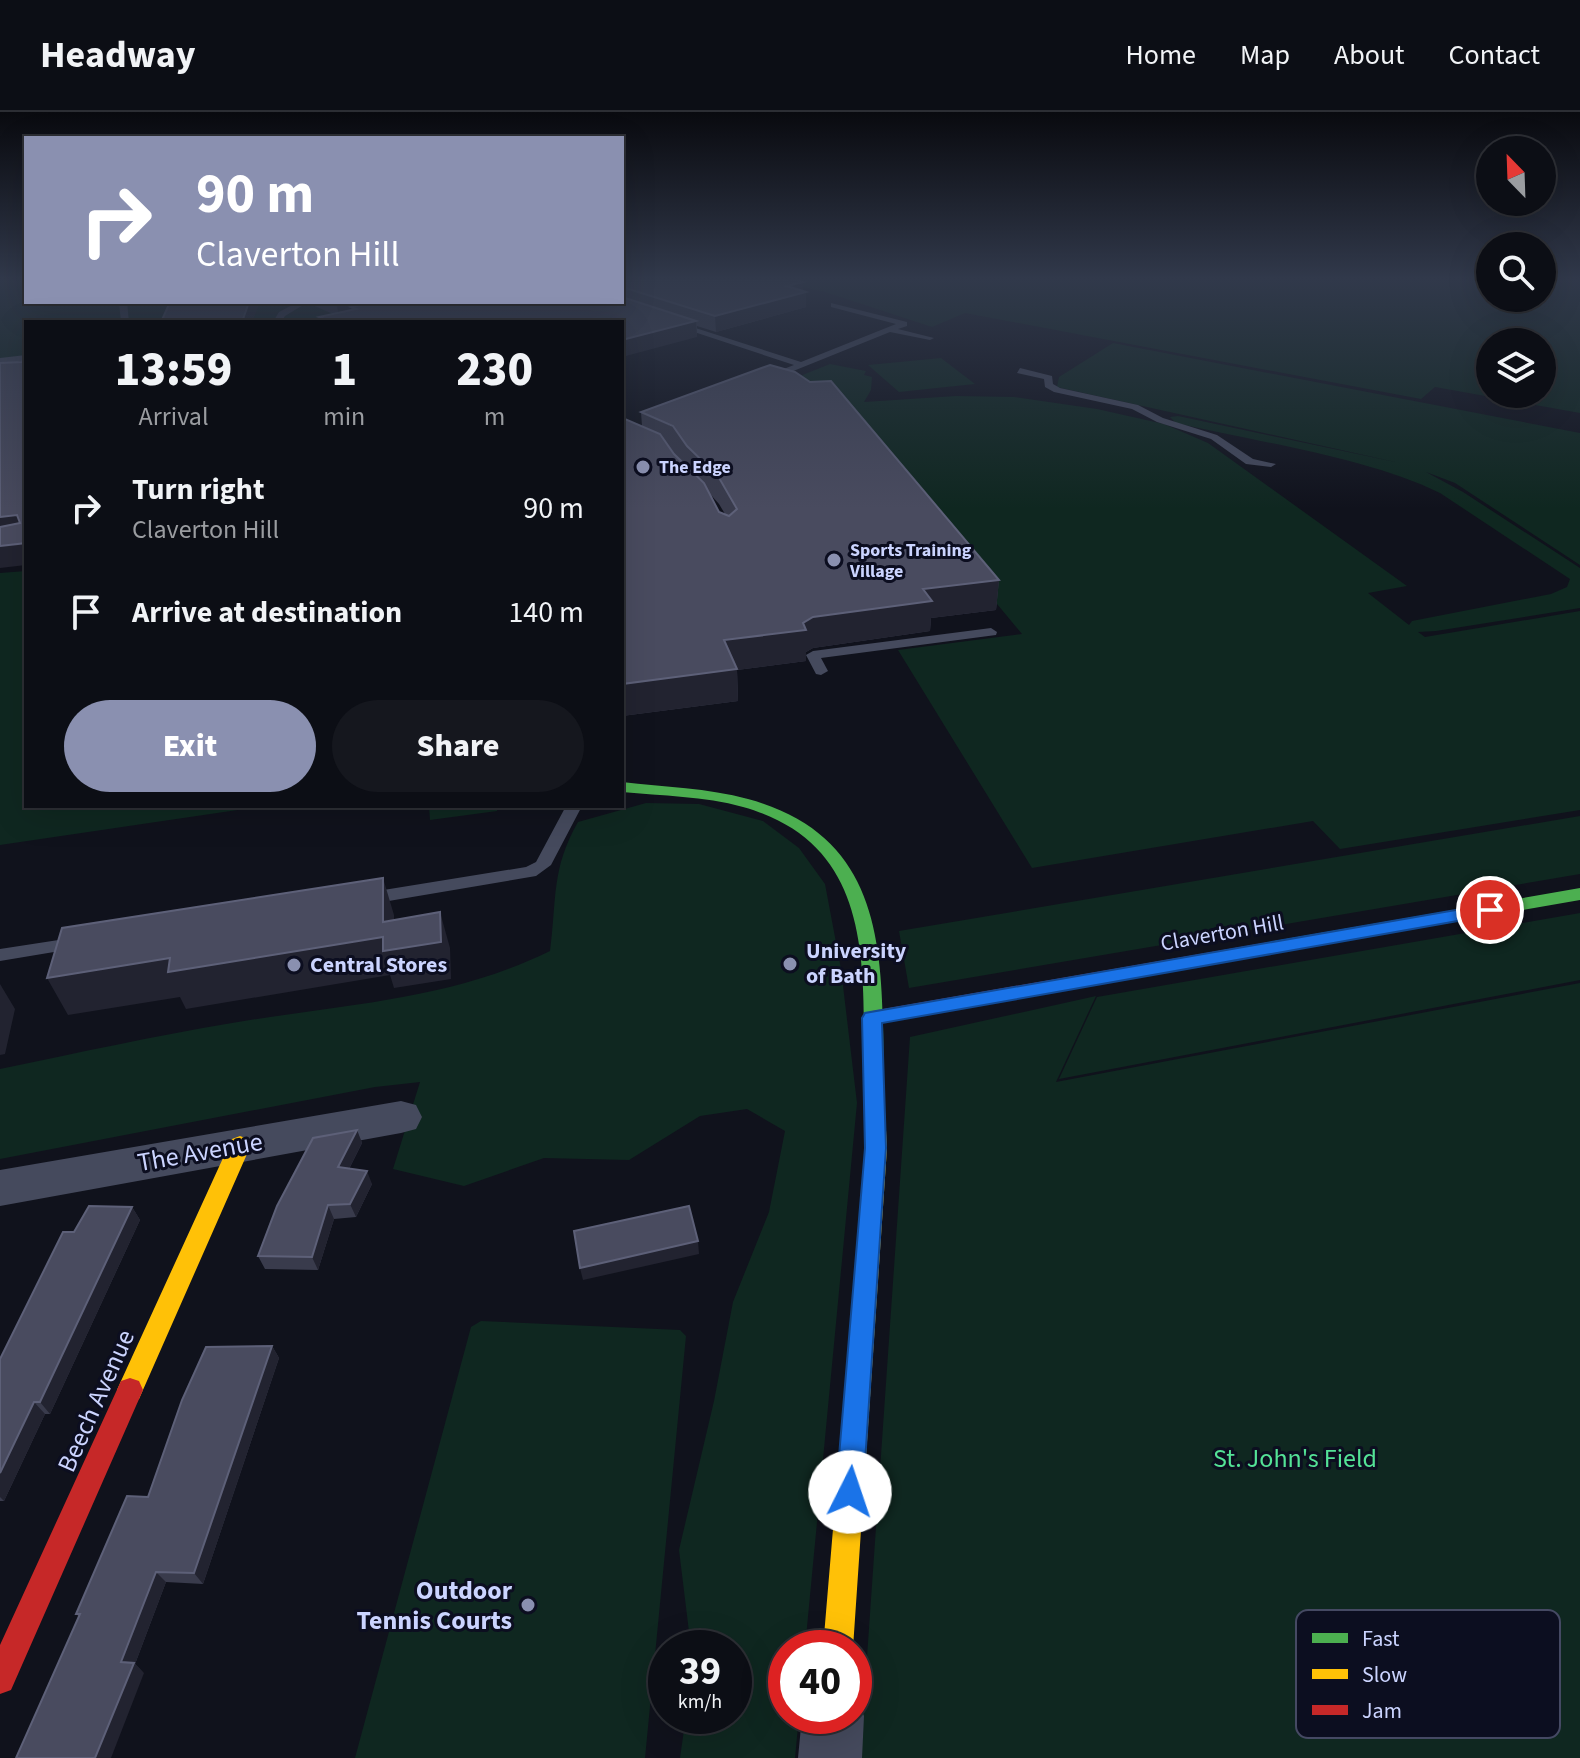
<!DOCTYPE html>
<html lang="en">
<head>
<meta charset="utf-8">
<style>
	:root { --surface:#0c0e15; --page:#15171e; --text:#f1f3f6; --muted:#9a9ca0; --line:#2c2e34; --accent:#8a90b0 }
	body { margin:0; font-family:"Source Sans 3",sans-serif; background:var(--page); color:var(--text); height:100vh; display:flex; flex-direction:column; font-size:30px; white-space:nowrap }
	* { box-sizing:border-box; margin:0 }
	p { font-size:26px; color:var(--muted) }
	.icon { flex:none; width:44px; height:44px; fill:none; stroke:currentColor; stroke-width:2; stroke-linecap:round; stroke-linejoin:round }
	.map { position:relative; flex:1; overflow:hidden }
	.sheet { position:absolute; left:24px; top:208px; width:600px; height:488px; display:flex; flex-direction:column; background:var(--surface); border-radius:0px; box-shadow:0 8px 32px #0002,0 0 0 2px var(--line) }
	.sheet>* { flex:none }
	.guide { position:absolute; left:24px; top:24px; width:600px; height:168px; border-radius:0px; box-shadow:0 8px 32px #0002,0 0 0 2px var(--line); background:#8a90b0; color:#fff; overflow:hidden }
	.needle { width:52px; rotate:337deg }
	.buttons { position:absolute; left:1476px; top:24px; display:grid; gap:16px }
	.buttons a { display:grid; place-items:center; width:80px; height:80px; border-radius:50%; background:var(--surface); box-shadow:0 8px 32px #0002,0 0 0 2px var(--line); font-size:40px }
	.speed { position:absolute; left:648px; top:1518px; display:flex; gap:16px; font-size:40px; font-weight:700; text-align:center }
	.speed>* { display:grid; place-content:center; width:104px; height:104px; border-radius:50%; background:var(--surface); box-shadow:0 8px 32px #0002,0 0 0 2px var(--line); line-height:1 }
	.speed small { font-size:20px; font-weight:400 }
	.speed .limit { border:12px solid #d22; background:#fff; color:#111 }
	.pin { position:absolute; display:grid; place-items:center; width:68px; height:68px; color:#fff; margin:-34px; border:4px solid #fff; border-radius:50%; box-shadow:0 2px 8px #0007 }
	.me { position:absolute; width:88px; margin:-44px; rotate:4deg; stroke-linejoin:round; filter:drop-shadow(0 0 6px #0008) }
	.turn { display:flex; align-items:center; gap:28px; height:168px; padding:0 40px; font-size:36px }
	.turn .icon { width:104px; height:104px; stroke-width:2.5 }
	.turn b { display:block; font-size:56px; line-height:68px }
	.eta { display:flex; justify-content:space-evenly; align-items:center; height:136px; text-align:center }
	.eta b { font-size:48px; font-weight:800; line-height:56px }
	.action { display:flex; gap:16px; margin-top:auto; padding:16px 40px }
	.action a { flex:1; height:92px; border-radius:48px; background:var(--accent); color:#fff; font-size:32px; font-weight:800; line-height:92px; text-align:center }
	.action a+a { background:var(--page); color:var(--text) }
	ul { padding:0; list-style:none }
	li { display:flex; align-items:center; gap:24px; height:104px; padding:0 40px }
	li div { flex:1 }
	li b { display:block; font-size:30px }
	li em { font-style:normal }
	header { display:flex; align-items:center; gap:48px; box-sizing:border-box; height:112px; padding:0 40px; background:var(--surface); border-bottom:2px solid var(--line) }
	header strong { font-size:38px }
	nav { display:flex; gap:44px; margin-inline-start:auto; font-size:28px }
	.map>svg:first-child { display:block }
</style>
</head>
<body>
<header>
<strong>Headway</strong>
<nav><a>Home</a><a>Map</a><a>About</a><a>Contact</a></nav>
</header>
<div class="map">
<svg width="1580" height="1646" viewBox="0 0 1580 1646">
	<rect width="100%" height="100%" fill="#10121c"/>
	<path fill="#0f2720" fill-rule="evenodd" d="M0,166H26V190H420L313,210H26V244L0,247Z
		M622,166H1490V186H1542V166H1580V301L1435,275L1421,287L965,201L932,215L825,180L787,172L622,190ZM1490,230H1542V282H1490Z
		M1113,231L1580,321V453L1455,371L1426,360L1463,380L1580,456V496L1436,519L1418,520L1425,525L1580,499V698L1340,737L1313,709L1032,756L898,538L1022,522L832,293L780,272L830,252L866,259L864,263L872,265L871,278L864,290L956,284L1014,285L1097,297L1164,312L1208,331L1407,474L1368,481L1409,513L1412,509L1551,482L1567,475L1570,467L1440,381C1366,345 1257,330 1176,311L1170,305L1178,304L1400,351L1057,275L1059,265Z
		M941,246L975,272L899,280L868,253Z
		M26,459V694H264L0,733V461Z
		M646,691L699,692L763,709L799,736L825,772L841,857L857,991L805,1536H786V1604H799L795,1646H680L686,1604H734V1536H691L679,1438L714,1289L733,1190L769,1100L785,1019L747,997L700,1004L629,1048L544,1046L464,1074L393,1057L420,970L375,975L0,1047V957C77,941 154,924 232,911C343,892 448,889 550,839C557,787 551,757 578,710Z
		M429,694H497V699L430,708Z
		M1580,704V762L909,876L899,819Z
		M1580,801V868L1059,967L1097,885Z
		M1580,871V1646H860L910,925L1096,884L1056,970Z
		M481,1209L680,1218L686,1224L645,1646H355L471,1215Z"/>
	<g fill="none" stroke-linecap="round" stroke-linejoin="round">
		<path fill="#454a5d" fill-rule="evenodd" d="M119,190H127L129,210H121Z
			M298,190H308L285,204L281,210H273L279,200Z
			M831,191L907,210V214L898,217L934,226L930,228L890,220L766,270L763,265L794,253L673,213L680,211L801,250L896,212L831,195Z
			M26,243V249L0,252V246Z
			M1020,256L1052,264L1053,272L1060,276L1138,293L1163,306L1217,323L1253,347L1276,352L1271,355L1246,352L1211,327L1157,310L1132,297L1054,280L1045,275L1044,267L1017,261Z
			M991,516L997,520L996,523L821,546L828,559L821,563L816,562L806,543L813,539Z
			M566,694H582L551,753L536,764L365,793L356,787L365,781L526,755L536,750Z
			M78,825L84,827L87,831L84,835L0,849V837Z"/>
		<path fill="#454a5d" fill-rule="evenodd" d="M401,989L416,993L422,1005L416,1017L401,1021L0,1094V1058Z
			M855,1582L864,1604L862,1646H798L802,1604H854Z"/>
		<path fill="#4caf50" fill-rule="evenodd" d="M622,670C664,675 708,676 748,687C896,727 881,859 884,982L881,988L874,990L867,988L864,982C862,868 882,734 743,695C704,684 662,684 622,680Z
			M1580,776V788L1269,842L1260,836L1269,830Z"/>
		<path fill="#ffc107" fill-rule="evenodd" d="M874,974L881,976L884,982L887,1036L853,1536H823L865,1036L864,982L867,976Z
			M240,1024L248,1027L251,1033L139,1287L130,1290L121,1287L117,1278L121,1269L229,1033L232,1027Z"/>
		<path fill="#c62828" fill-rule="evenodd" d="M1269,830L1278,836L1275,840L872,913L865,911L862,906L865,901L872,899Z
			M130,1266L139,1269L143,1278L11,1578L0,1582V1533L121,1269Z"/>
	</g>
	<path fill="#393b4c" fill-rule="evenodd" d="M622,166L803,170V179L806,195L716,220L697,214V225L622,210H321L319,205L333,202L310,192L309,190H622Z
		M641,300L999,468L996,498L931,506L930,519L813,536L806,540V549L737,558L738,589L622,604V308L642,314ZM711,383L719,392L725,402L719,400Z
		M357,1018L362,1031L349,1057L372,1072L356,1105L334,1107L318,1158L265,1157L258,1144Z
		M132,1095L140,1108L50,1302H45L4,1389H0V1247L74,1120Z
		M272,1234L279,1246L203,1472L166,1470L135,1552L144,1561L76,1502L148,1385Z"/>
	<path fill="#222330" d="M803,170V181L806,180V195L716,220L715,204L787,174Z
		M249,190H260L252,210H242Z
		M336,190H405L351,195L352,201L339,204Z
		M696,209L697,225L622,245V228Z
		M17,403L26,423L0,427V405Z
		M26,432V453L0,456V434Z
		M999,468L996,498L931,506L930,519L813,536L806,540V549L737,558L738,589L622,604V572L724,528L803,511L813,505L923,477Z
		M383,766L394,803V838L440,800L450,836L451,867L394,876L390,863L186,897L180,885L68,903L47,866L383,810Z
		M0,872L15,897L5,942L0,943Z
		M357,1018L362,1031L343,1069L338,1055Z
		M367,1059L372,1072L356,1105L350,1092Z
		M328,1093L334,1107L318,1158L312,1145Z
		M132,1095L140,1108L50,1302L40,1290Z
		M698,1129L699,1142L583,1168L580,1156Z
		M272,1234L279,1246L203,1472L194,1461Z
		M34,1290L45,1302L4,1389L0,1385V1361Z
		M156,1460L166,1470L135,1552L144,1561L111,1646H95L121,1550Z"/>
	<path fill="#494b5f" stroke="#5d6078" stroke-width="2" d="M622,166H788L803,170L787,174L806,180L715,204L622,175Z
		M622,185L696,209L622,228V210H332L319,205L356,197L351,195L373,190H622Z
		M170,190H249L242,210H161Z
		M26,243V431L0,434V415L20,411L17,403L0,405V251L22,250Z
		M770,253L795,260L810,270L831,269L999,468L923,477L932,489L813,505L803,511L806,518L724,528L737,557L622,572V308L625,307L660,322L674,342L704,371L719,400L729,404L737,397L718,364L687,334L673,314L641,300Z
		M383,766V810L440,800L441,830L383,839V825L168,860L170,846L47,866L62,816Z
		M357,1018L338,1055L367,1059L350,1092L328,1093L312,1145L258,1144L277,1094L313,1026Z
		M89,1094L132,1095L40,1290H34L0,1361V1247L63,1120H74Z
		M689,1094L698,1129L580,1156L574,1119Z
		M272,1234L194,1461L156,1460L121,1550L134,1551L95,1646H16L80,1502H76L127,1384L148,1385L182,1288L206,1235Z"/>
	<linearGradient id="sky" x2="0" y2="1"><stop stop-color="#090a0f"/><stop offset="0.42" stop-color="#31394b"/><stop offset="1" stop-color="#31394b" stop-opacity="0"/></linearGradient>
	<rect width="1580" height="397" fill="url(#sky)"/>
	<path fill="#1a73e8" stroke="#114b97" stroke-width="2" d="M1490,792L1497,794L1499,798L1497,802L882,911L886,1036L863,1380L859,1390L850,1394L840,1390L836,1380L865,1036L862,906L865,901Z"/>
	<g fill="#8a90b0" stroke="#0c0e20" stroke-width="3">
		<circle cx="643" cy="355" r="8"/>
		<circle cx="834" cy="448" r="8"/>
		<circle cx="790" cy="852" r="8"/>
		<circle cx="294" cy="853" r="8"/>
		<circle cx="528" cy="1493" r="8"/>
	</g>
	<g text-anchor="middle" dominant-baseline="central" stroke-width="6" stroke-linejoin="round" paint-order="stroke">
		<g font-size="18" font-weight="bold" fill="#cbd4ff" stroke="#0c0e20" text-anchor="start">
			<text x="659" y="355">The Edge</text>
			<text x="850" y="438">Sports Training<tspan x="850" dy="21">Village</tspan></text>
		</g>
		<g font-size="22" fill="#cbd4ff" stroke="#0c0e20">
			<text transform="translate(1222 821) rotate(-10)">Claverton Hill</text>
		</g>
		<g font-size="22" font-weight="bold" fill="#cbd4ff" stroke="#0c0e20" text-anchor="start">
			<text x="806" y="839">University<tspan x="806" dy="25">of Bath</tspan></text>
			<text x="310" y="853">Central Stores</text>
		</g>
		<g font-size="26" fill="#cbd4ff" stroke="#0c0e20">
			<text transform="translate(200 1040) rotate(-10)">The Avenue</text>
			<text transform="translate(96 1289) rotate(-66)">Beech Avenue</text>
		</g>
		<g font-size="26" fill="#54e296" stroke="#0c0e20">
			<text x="1295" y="1346">St. John's Field</text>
		</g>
		<g font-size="26" font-weight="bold" fill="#cbd4ff" stroke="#0c0e20" text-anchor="end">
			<text x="512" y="1478">Outdoor<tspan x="512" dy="30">Tennis Courts</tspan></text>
		</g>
	</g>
	<rect x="1296" y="1498" width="264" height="128" rx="12" fill="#0c0e20" stroke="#454963" stroke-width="2"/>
	<rect x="1312" y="1521" width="36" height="10" fill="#4caf50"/>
	<rect x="1312" y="1557" width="36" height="10" fill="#ffc107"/>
	<rect x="1312" y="1593" width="36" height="10" fill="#c62828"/>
	<g font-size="22" fill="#cbd4ff">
		<text x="1362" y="1534">Fast</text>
		<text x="1362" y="1570">Slow</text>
		<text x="1362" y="1606">Jam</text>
	</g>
</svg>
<div class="buttons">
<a><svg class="needle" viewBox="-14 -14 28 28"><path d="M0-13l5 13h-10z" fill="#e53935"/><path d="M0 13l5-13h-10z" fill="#9a9ca0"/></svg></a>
<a><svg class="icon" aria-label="search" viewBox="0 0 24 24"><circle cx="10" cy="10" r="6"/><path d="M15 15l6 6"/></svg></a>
<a><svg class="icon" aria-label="layers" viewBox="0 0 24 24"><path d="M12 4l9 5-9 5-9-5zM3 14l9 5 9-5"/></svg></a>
</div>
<div class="speed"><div>39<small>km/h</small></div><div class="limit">40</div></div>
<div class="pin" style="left:1490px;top:798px;background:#d93025"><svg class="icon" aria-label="arrive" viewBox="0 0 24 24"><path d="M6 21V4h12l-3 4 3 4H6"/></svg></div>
<svg class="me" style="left:850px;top:1380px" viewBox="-20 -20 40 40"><circle r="19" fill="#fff"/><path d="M0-13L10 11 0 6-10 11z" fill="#1a73e8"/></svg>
<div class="guide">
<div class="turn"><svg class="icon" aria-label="right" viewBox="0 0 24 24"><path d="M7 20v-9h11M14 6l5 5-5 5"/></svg><div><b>90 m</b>Claverton Hill</div></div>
</div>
<section class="sheet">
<div class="eta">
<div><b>13:59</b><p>Arrival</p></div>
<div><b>1</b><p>min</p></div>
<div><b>230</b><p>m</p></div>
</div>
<ul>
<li><svg class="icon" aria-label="right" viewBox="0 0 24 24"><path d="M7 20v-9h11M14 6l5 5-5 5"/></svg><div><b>Turn right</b><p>Claverton Hill</p></div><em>90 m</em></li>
<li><svg class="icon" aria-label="arrive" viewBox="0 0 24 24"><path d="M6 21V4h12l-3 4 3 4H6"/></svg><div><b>Arrive at destination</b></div><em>140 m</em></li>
</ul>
<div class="action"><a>Exit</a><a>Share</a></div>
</section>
</div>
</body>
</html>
